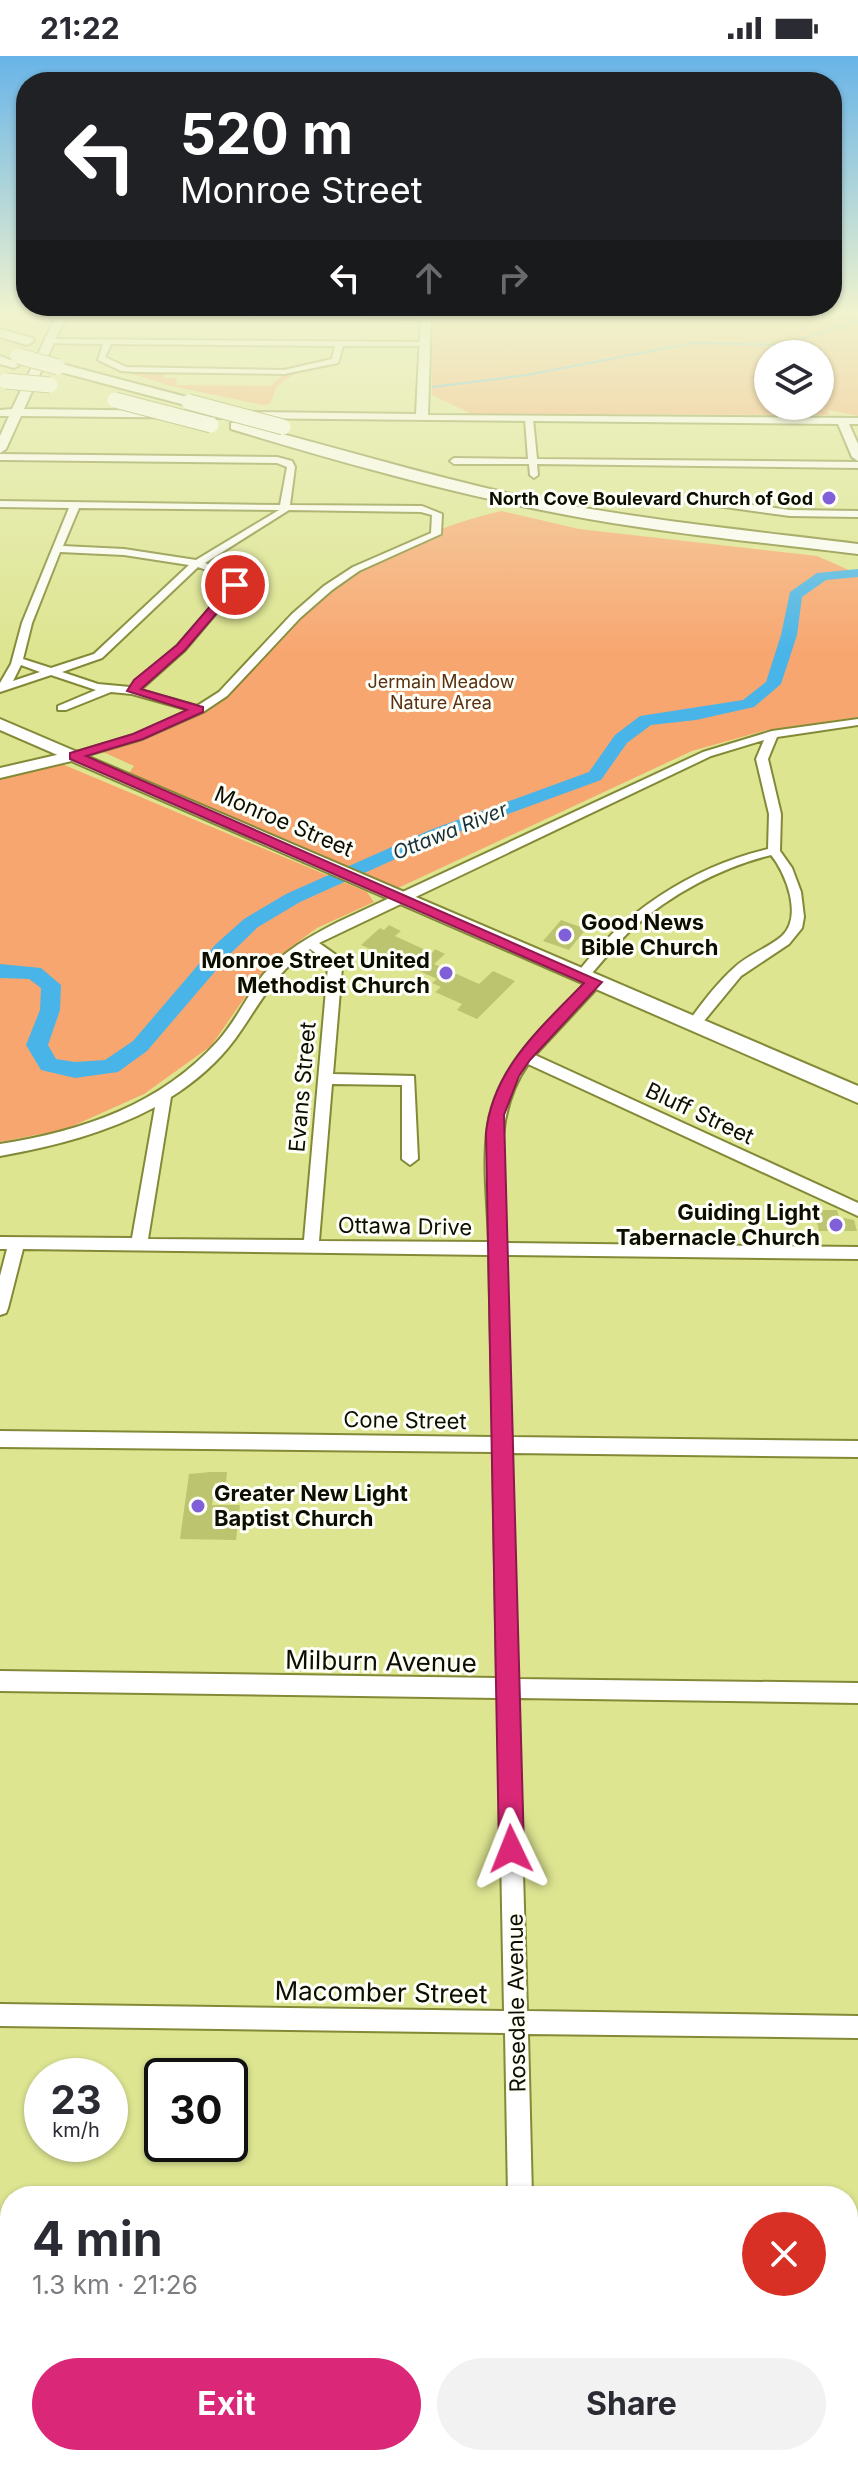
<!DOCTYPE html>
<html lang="en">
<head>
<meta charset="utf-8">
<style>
	:root { --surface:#fff; --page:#f2f2f3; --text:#2b2b33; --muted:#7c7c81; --accent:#db2777 }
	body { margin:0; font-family:Inter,sans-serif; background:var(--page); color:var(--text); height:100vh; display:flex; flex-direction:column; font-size:30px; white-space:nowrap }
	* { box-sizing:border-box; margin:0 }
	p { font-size:26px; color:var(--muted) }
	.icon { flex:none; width:44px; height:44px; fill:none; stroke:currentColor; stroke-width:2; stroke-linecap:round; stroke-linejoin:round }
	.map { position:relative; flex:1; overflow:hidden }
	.side { position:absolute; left:0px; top:2130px; width:858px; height:280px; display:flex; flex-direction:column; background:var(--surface); border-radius:32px 32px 0 0; box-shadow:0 2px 6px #0004 }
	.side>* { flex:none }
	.banner { position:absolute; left:16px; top:16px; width:826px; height:244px; border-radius:32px; box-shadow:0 2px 6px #0004; background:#202124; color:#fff; overflow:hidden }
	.tools { position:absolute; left:754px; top:284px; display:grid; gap:16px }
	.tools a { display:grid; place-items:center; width:80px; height:80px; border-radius:50%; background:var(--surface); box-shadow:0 2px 6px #0004; font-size:40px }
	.speed { position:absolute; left:24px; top:2002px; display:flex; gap:16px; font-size:40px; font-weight:700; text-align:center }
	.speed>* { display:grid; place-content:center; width:104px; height:104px; border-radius:50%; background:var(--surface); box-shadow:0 2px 6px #0004; line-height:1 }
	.speed small { font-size:20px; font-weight:400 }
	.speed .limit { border:4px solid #111; border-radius:12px; background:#fff; color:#111 }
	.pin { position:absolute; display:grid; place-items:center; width:68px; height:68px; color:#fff; margin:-34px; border:4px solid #fff; border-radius:50%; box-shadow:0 2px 8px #0007 }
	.me { position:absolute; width:88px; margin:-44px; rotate:358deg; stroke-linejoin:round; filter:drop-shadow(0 0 6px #0008) }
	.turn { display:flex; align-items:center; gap:28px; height:168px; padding:0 32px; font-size:36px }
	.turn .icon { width:104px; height:104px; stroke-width:2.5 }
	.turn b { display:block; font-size:56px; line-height:68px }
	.lanes { display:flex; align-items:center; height:76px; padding:0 32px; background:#0003; justify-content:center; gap:40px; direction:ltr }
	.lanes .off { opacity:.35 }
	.round { display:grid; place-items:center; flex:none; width:84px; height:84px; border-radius:42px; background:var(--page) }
	.head { display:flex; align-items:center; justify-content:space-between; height:136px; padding:0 32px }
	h1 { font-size:48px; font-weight:700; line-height:60px }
	.cta { display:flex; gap:16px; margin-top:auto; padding:16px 32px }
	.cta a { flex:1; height:92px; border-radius:48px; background:var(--accent); color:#fff; font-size:32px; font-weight:700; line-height:92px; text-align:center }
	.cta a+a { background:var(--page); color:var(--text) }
	.status { display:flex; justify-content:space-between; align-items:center; height:56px; padding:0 40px; background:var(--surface); direction:ltr }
	.status svg { height:22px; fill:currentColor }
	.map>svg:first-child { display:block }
</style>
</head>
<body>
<div class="status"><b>21:22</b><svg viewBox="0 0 49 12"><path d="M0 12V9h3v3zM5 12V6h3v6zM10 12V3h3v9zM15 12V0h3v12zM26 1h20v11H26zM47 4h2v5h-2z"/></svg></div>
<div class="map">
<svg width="858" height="2410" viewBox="0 0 858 2410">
	<rect width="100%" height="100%" fill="#dde591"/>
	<path fill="#f8a670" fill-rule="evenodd" d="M432,260H858V360L828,354L829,359L472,358L432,339ZM820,298V350H768V298Z
		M120,314L164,317V322H177L176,329L270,330L284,318H294L277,330L270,348L263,349L171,330Z
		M501,455L579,473L817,500L858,518V661L767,674L692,695L398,832L129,717L134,710L92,691C136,678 184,665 220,635C257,604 283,561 323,532C366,500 448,467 501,455Z
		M62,708L367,836L374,846L317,872L280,899L257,924L211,990L144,1038L66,1073L0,1086V722Z"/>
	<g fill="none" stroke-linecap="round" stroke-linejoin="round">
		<path stroke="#49b4e8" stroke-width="2" d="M433,331L527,319L693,287L783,289L858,265"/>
		<path fill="#49b4e8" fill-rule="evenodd" d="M858,513V521L826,524L802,541L797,579L781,628L754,651L696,664L651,669L627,687L601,724L442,782L300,846L258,871L230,898L147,995L118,1016L75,1022L41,1014L26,989L40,954L41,932L29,923L0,922V908L41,912L61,929L60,954L48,989L56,1003L75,1006L105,1004L133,985L216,888L244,863L286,838L430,774L589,716L615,679L640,660L743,644L766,626L781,579L790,536L817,517Z"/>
	</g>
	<path fill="#bcc470" d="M561,864L586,873L569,894L543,885Z
		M389,869L401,875L395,880L432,897L435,893L445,898L434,908L479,928L493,915L515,925L477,963L457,954L462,948L435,936L441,931L432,927L437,923L361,889L380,872L384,874Z
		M814,1154H837L839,1161L854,1164L857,1175H819Z
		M211,1416H227L226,1427H215L212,1449H240L236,1484L180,1483L189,1418Z"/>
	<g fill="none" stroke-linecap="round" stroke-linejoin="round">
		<g stroke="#838936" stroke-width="4">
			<path id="street" d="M336,260H429L430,261L426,263Z
				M49,283L426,286L430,288L426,290H343L338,307L284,318L135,316L121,315L98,304L103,288L46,287ZM111,288L335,290L332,303L284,314L126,311L105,301Z
				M529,360L533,363L537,403L858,406V412L537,408L538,419L534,422L530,419L529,408H454L450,405L454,402L528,403L525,363Z
				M0,398L277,401L292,405L295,411L290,449L422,450L442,458L441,478L359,515L332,534L300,562L227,640L203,656L142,683L74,703L68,700L70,698L134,679L189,654L132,638L111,636L66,654H58V650L96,634L51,619L0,636V627L11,608L22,567L69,452L0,451V445L280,449L287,411L277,407L0,404ZM79,452L279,454L196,504L124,493L63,490ZM289,454L421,456L432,459L431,477L353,511L324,530L292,558L219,636L197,650L140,634L185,594L240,529L238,520L205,507ZM60,496L124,499L189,509L94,598L51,612L23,603L32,567ZM198,511L230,523V529L177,590L130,631L98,628L62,616L102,602ZM21,609L40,616L13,625Z
				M713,444L790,454L858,455V461L790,460L710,449V445Z
				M858,663V669L777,681L768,703L781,758L780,795L792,812L801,836L804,861L802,872L789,888L741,920L699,971L694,973L687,968C701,948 717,927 735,911C749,898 768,892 782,880C803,861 786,817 771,799C722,811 671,838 633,872C616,888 602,906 587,923L582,924L575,920C622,857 691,811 768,793L769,758L756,703L764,684L711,700L319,887L336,899L342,911L333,1018L414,1020L418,1103L410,1109L402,1103V1029L332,1028L319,1185L489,1186C488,1151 483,1112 487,1076C494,1010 547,967 590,923H600V929L535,999L858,1147V1160L528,1008C491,1060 503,1126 505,1187L858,1191V1203L505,1199L510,1381L858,1385V1401L511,1397L517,1623L858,1627V1647L518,1642L527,1955L858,1960V1982L528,1978L532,2140H508L505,1977L0,1970V1948L504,1955L498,1642L0,1635V1615L497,1622L493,1396L0,1391V1375L493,1381L489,1199L23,1193L8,1252L6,1257L0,1259V1220L7,1193H0V1181L132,1182L155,1051C106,1077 55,1090 0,1100V1088C83,1075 160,1049 218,985C236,965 247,940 263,919C283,895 311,880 338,866L703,696L772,675ZM310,893L325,904L328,911L304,1184L148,1183L171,1041C195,1026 218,1006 235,983C259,950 274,916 310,893Z
				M848,2306H858V2332H848Z
				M10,2369V2395L0,2398V2372Z
				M511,2400H537V2410H511Z
				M779,2400H805L806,2410H780Z"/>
		</g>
		<g stroke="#838936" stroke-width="4">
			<path id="secondary" d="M56,260H66L24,353L416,358L421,260H431L428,359L858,362V368H849L858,388V405L852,401L838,368L21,360L6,393L0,397V380L9,360H0V354L12,353Z
				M74,695L80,697V703L0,722V712Z"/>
		</g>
		<g stroke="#838936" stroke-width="4">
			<path id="primary" d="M0,663L858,1030V1047L0,674Z"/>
		</g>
		<g stroke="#838936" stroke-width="4">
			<path id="highway" d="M0,273L32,282L34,285L27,289L0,281Z
				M0,300L21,308L14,312L0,308Z
				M58,307L194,343L196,346L189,350L53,314L51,311Z
				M236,366C331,390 424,419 520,440C631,463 745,474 858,488V498C759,486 660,477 562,458C450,437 340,406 231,373V367Z"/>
		</g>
		<use href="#street" fill="#fff" fill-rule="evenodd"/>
		<use href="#secondary" fill="#fff" fill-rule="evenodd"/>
		<use href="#primary" fill="#fff" fill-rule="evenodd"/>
		<use href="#highway" fill="#fff" fill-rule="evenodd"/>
		<g stroke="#838936" stroke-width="17" stroke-linecap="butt">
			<path id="highway-bridge" d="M18,300L58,311
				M6,325L50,329
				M115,344L211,369
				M189,346L283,371"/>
		</g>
		<use href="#highway-bridge" stroke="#fff" stroke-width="15"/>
	</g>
	<linearGradient id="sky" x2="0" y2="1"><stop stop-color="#68b4e8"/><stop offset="0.43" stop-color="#f0f3ce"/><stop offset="1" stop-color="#f0f3ce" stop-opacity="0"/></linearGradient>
	<rect width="858" height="598" fill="url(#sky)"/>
	<path fill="#db2777" stroke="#8e194d" stroke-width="2" d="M231,526L241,529L185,594L141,633L203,651V656L143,683L86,700L602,926L530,1004L519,1020L504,1059L524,1793L520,1802L511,1805L503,1802L499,1793L486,1077C493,1012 541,972 584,927L70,703V697L133,678L187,654L127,635L134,624L177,589Z"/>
	<g fill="#815fd9" stroke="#fefff7" stroke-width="3">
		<circle cx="829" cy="442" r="8"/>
		<circle cx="565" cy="879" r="8"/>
		<circle cx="446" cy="917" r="8"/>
		<circle cx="836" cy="1169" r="8"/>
		<circle cx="198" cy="1450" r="8"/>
	</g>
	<g text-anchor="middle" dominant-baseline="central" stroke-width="6" stroke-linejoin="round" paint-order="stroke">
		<g font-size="18" font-weight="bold" fill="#0d0e00" stroke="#fefff7" text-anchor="end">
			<text x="813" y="442">North Cove Boulevard Church of God</text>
		</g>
		<g font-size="18" fill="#593013" stroke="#fefff7">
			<text x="441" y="625">Jermain Meadow<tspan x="441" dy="21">Nature Area</tspan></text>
		</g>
		<g font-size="20" font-style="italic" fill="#182f3b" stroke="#fefff7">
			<text transform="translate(450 775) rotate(-22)">Ottawa River</text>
		</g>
		<g font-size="22" fill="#0d0e00" stroke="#fefff7">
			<text transform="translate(284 765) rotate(23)">Monroe Street</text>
			<text transform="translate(302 1031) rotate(-85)">Evans Street</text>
			<text transform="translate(700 1057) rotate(25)">Bluff Street</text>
			<text transform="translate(405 1170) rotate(1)">Ottawa Drive</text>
			<text transform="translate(405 1364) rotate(1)">Cone Street</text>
			<text transform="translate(516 1947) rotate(-91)">Rosedale Avenue</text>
		</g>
		<g font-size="22" font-weight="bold" fill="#0d0e00" stroke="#fefff7" text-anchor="start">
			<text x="581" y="866">Good News<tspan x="581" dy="25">Bible Church</tspan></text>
			<text x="430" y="904" text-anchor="end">Monroe Street United<tspan x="430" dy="25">Methodist Church</tspan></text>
			<text x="820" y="1156" text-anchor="end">Guiding Light<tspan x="820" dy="25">Tabernacle Church</tspan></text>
			<text x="214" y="1437">Greater New Light<tspan x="214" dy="25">Baptist Church</tspan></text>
		</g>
		<g font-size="26" fill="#0d0e00" stroke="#fefff7">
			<text transform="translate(381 1605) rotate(1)">Milburn Avenue</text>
			<text transform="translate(381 1936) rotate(1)">Macomber Street</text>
		</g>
	</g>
</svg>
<div class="tools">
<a><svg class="icon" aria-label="layers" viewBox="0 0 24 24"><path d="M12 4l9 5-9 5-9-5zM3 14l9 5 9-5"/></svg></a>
</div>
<div class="speed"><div>23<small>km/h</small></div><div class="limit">30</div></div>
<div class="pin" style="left:235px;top:529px;background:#d93025"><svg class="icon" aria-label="arrive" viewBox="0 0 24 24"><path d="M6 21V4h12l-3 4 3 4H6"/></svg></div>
<svg class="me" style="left:511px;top:1793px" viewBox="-20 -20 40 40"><path d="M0-17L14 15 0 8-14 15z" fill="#db2777" stroke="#fff" stroke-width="4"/></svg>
<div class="banner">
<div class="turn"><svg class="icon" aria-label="left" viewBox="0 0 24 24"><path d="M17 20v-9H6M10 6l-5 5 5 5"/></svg><div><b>520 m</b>Monroe Street</div></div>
<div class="lanes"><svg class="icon" aria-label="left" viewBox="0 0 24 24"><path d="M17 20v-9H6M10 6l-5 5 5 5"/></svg><svg class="icon off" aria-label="ahead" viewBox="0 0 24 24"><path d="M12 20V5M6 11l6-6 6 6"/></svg><svg class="icon off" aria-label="right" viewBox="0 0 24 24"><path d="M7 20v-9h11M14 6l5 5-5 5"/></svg></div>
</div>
<section class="side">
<div class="head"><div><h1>4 min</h1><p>1.3 km · 21:26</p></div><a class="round" style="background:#d93025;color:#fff"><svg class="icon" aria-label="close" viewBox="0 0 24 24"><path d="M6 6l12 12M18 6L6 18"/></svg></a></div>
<div class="cta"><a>Exit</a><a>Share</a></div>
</section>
</div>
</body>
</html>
